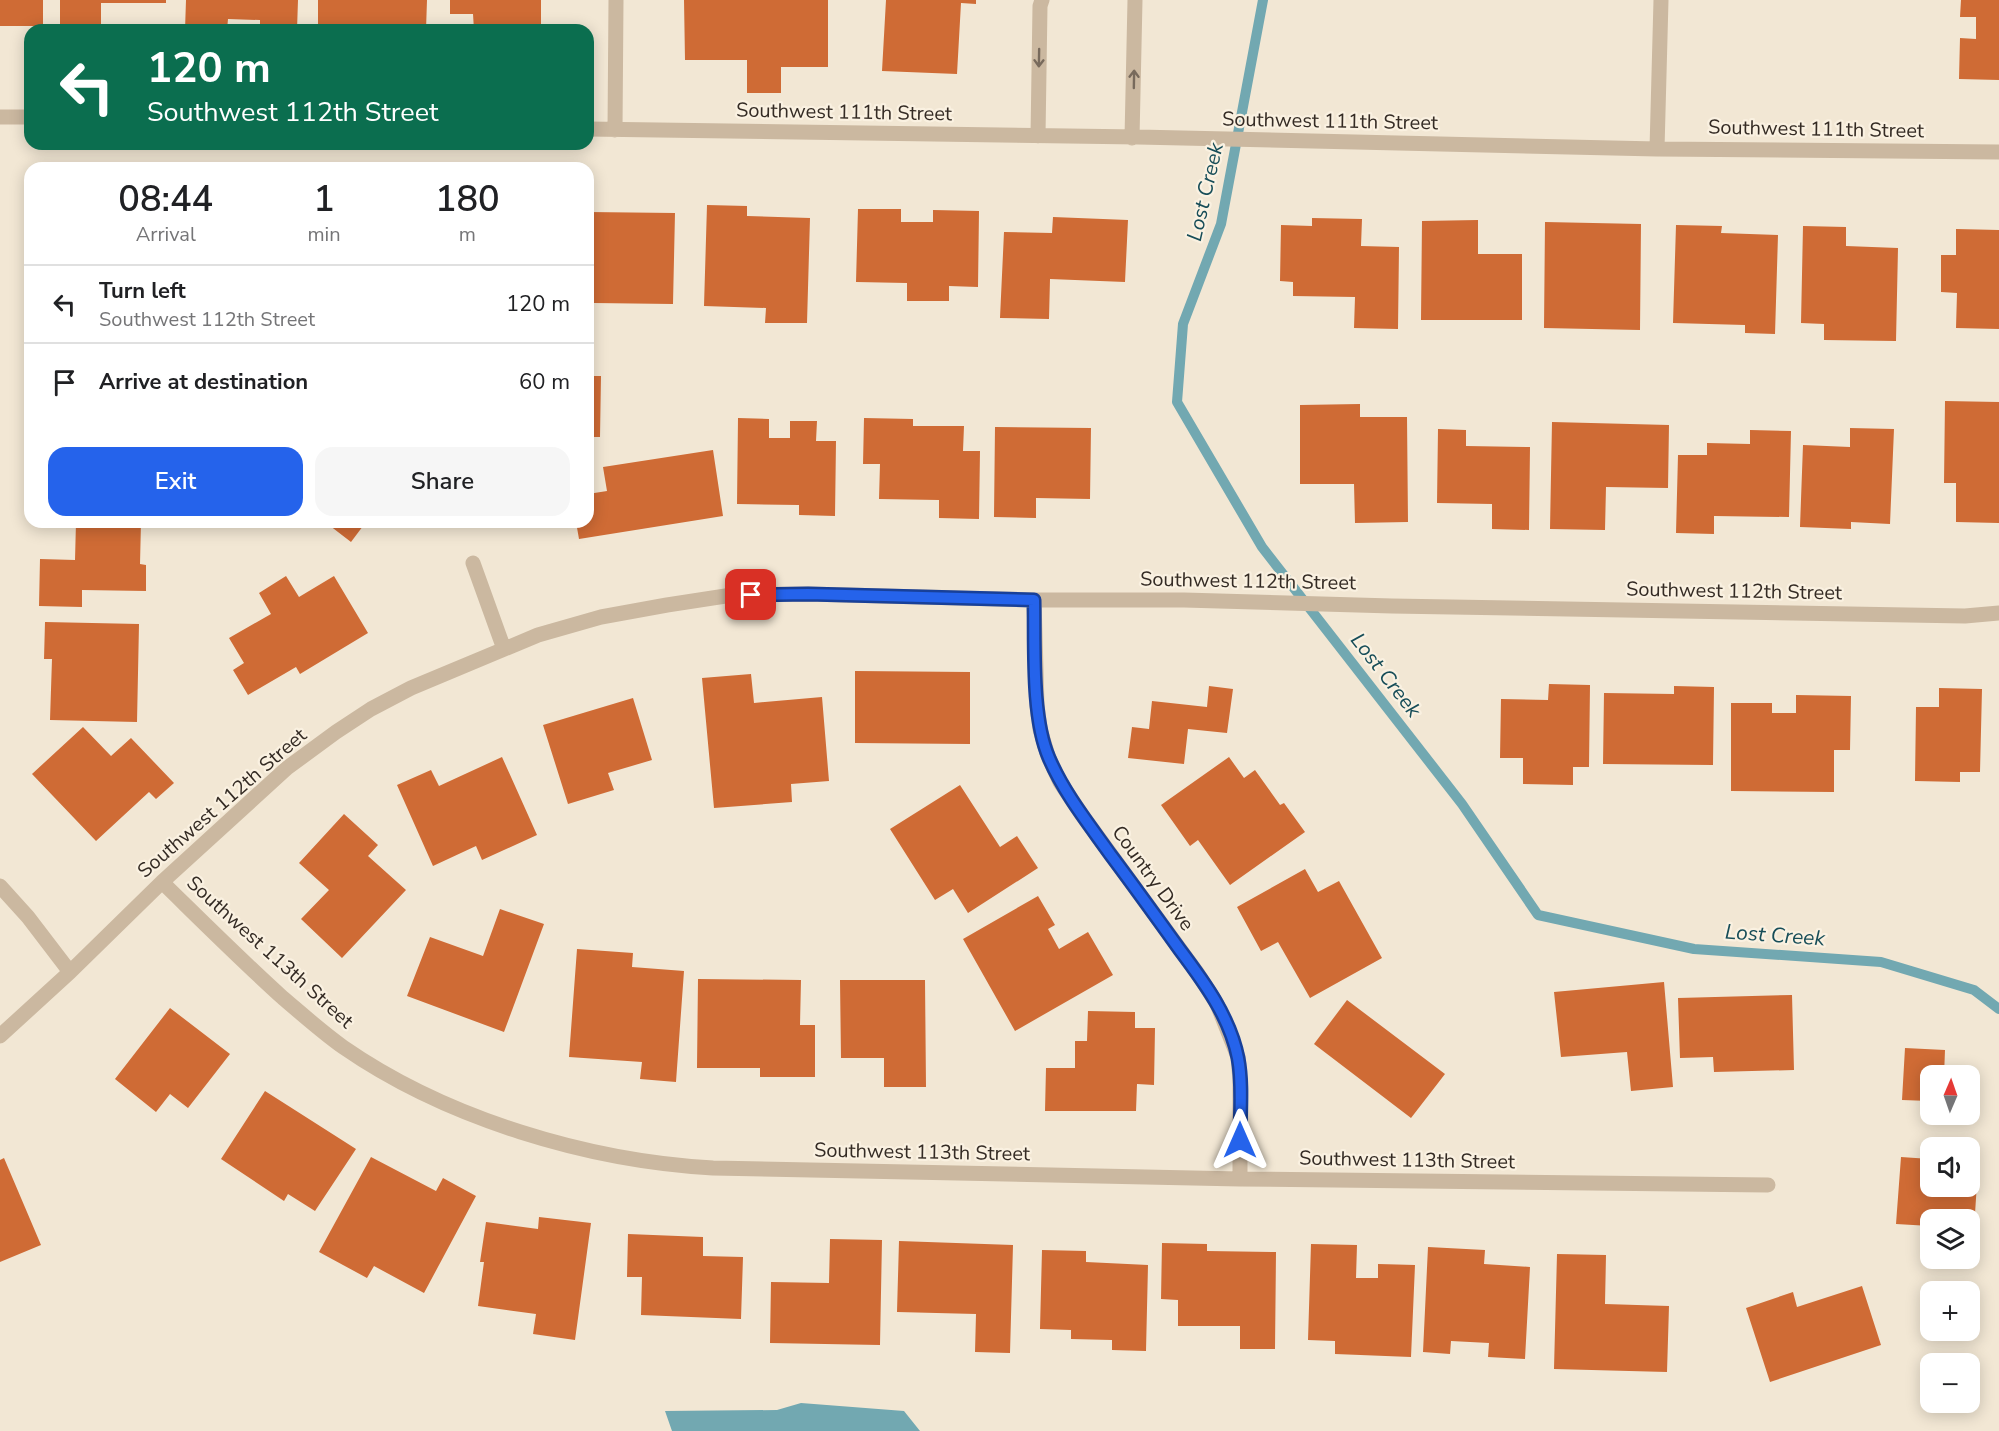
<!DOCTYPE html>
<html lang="en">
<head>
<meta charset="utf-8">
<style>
	:root { --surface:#fff; --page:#f6f6f6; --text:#202124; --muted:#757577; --line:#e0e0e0; --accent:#2563eb }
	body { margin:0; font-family:"Nunito Sans",sans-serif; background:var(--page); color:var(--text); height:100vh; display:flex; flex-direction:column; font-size:22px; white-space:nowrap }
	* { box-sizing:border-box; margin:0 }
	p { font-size:20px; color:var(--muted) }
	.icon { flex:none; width:33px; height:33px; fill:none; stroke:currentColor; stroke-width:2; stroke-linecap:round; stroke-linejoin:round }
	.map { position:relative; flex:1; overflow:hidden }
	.side { position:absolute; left:24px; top:162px; width:570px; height:366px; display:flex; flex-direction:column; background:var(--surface); border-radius:18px; box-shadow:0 3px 15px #0003 }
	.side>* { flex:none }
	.guide { position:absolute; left:24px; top:24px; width:570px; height:126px; border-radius:18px; box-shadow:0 3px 15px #0003; background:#0b6e4f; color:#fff; overflow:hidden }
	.needle { width:39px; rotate:2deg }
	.fabs { position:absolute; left:1920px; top:1065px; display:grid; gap:12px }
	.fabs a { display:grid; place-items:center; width:60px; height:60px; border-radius:12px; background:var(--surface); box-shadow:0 3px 15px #0003; font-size:30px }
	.pin { position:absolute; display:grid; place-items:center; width:51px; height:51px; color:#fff; margin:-26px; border-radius:12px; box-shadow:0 3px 9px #0006 }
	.me { position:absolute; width:66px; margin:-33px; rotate:0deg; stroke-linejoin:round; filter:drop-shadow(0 0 4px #0008) }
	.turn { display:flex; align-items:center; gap:21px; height:126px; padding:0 24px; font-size:27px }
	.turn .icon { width:78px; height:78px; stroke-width:2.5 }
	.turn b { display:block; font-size:42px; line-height:51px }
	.eta { display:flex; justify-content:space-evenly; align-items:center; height:102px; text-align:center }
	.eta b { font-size:36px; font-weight:600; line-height:42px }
	.action { display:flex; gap:12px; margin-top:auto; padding:12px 24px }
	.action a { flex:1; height:69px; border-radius:18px; background:var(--accent); color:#fff; font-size:24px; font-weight:600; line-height:69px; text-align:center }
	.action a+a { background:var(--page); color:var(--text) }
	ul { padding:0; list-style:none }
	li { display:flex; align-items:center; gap:18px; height:78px; padding:0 24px; border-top:2px solid var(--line) }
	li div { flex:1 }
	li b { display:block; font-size:22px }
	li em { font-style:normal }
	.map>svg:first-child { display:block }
</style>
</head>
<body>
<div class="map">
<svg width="1999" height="1431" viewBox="0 0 1999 1431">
	<rect width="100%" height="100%" fill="#f2e7d4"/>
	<path fill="#72a8b1" d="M801,1403L904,1411L920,1431H672L665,1411L777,1410Z"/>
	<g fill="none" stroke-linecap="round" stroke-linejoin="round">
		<path stroke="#72a8b1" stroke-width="10" d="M1263,0L1221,224L1183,324L1177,402L1262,547L1462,804L1538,915L1694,949L1881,962L1974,990L1999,1009"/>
	</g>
	<path fill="#cf6b35" d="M0,0H43V26H0Z
		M60,0H166V3H101V30H60Z
		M186,0H298L297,30H260V20L228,19L227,30H185Z
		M318,0H427L426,30H390V26L318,25Z
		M450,0H541V30H474L473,14H450Z
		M684,0H828V67H781V93H747V60H685Z
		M886,0H976V4L961,3L957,74L882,71Z
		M1961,0H1999V80L1959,79L1960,38L1976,39V17H1960Z
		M707,205L747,206V216L810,218L807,323H765L766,308L704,306Z
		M858,209H901V222H933V210L979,211L978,287L949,286V301H907V283L856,282Z
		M588,212L675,213L673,304L594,303V277H588Z
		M1053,217L1128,220L1125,282L1050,279L1049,319L1000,318L1004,232L1052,233Z
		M1312,218L1362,219L1361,246L1399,247L1398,329L1354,328L1355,297L1293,296V282L1280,281L1281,225L1312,226Z
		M1478,220V254H1522V320H1421L1422,221Z
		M1545,222L1641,224L1640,330L1544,328Z
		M1676,225L1722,226L1721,233L1778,235L1775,334L1745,333V325L1673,323Z
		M1803,226L1846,227V246L1898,248L1896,341L1824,340V324L1801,323Z
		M1956,229L1999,230V329L1956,328L1957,293L1941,292V255H1956Z
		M588,376H601L600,437H588Z
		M1945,401L1999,402V523L1956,522V483H1944Z
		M1360,404V417H1407L1408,522L1355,523L1354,484H1300V405Z
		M738,418L769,419V438H790V421H817L816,441H836L835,516L799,515V505L737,504Z
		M864,418L913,419V426H964L963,451H980L979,519L939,518V500L879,499L880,464H863Z
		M1552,422L1669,425L1668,488L1606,487L1605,530L1550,529Z
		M995,427L1091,428L1090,499L1036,498V518L994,517Z
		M1850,428L1894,429L1890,524L1851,522V529L1800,527L1803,445L1850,447Z
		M1438,429L1466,430V446L1530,447L1529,530L1492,529V504L1437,503Z
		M1750,430L1791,431L1789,517L1714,516V534L1676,533L1678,455H1707V443L1750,444Z
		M713,450L723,516L579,539L576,522H588V494L607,491L603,467Z
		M76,522H141L140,564L146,565V591L82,590V607L39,606L40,559L75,560Z
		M325,522H366L351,542Z
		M286,576L299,597L334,576L368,633L300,674L296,667L248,695L233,670L244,663L229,638L271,614L259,593Z
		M45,622L139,624L137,722L50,720L52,659H44Z
		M855,671L970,672V744L855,743Z
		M751,674L754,703L822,697L829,781L791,784L792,802L714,808L702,678Z
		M1549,684L1590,685L1589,767H1573V785L1523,784V758H1500L1501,699L1548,700Z
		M1209,686L1233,689L1227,733L1188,729L1184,764L1128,758L1132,727L1149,729L1152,701L1207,707Z
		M1674,686L1714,687L1713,765L1603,764L1604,693L1674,694Z
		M1939,688L1982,689L1980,772H1960V782L1915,781L1916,707H1939Z
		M1796,695L1851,696L1850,750H1834V792L1731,791V703H1772V713H1796Z
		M633,698L652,760L608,773L614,790L568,804L543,725Z
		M83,727L111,756L131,738L174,783L156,799L149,792L96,841L32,774Z
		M502,757L537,835L482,860L476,846L433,866L397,785L431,770L439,786Z
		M1229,757L1244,778L1255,770L1280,805L1284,803L1305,832L1230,885L1198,840L1190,846L1161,805Z
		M960,785L1000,847L1017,836L1038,868L968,913L953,889L935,900L890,829Z
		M344,814L378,845L368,856L406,890L342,958L301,919L329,890L299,863Z
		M1305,869L1318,892L1339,881L1382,958L1310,998L1278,942L1261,951L1237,907Z
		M1038,896L1055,925L1048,929L1059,949L1088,932L1113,975L1015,1031L963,939Z
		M500,909L544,924L504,1032L407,996L430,937L483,956Z
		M577,949L633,953L632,967L684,971L676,1082L640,1079L642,1062L569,1057Z
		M698,979L801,980L800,1025H815V1077H760V1068H697Z
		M840,980H925L926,1087H884V1058H841Z
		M1664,982L1673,1087L1631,1091L1627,1052L1561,1057L1554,992Z
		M1792,995L1794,1070L1714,1072L1713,1057L1680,1058L1678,998Z
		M1347,1000L1445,1074L1411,1118L1314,1044Z
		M170,1008L230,1054L188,1108L170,1094L156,1112L115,1079Z
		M1088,1011L1135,1012V1028H1155L1154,1085L1137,1084L1136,1111H1045L1046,1068H1075V1041H1087Z
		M1905,1048L1945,1050L1944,1076H1930V1101L1902,1100Z
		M265,1091L356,1149L315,1211L288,1194L284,1201L221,1159Z
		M371,1157L436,1191L443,1178L476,1196L424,1293L374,1266L367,1278L319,1252Z
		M1901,1157L1930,1159V1186H1970V1183H1977L1974,1229H1970V1220H1930V1226L1896,1224Z
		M4,1158L41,1245L0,1262V1160Z
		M539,1217L591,1223L575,1340L533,1334L536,1314L478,1306L484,1262H480L486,1222L538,1229Z
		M628,1234L703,1237V1256L743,1257L741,1319L641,1315L642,1277H627Z
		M830,1239L882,1240L880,1345L770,1343L771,1282L829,1283Z
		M899,1241L1013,1245L1010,1353L975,1352L976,1314L897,1312Z
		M1162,1243L1207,1244V1251L1276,1252L1275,1349H1240V1326H1178V1300L1161,1299Z
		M1311,1244L1357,1245L1356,1278H1378V1264L1415,1265L1411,1357L1335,1354V1341L1308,1340Z
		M1428,1247L1485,1250L1484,1264L1530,1267L1525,1359L1488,1357L1489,1343L1451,1341L1450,1354L1423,1352Z
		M1042,1250L1086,1251V1262L1148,1265L1146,1351L1112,1350V1340L1071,1339V1330L1040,1329Z
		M1557,1254L1606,1255L1605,1304L1669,1306L1667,1372L1554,1369Z
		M1862,1286L1881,1345L1770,1382L1746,1308L1793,1292L1797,1307Z"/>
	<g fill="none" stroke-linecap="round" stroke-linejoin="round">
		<path stroke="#cbb8a0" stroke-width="15" d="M0,117H30
			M588,129L1138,137L1657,149L1999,152
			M615,130L616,0
			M1038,136L1040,6L1042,0
			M1132,138L1135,0
			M1657,149L1661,0
			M473,563L504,649
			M1034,600L1037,705L1040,729L1048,756L1060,782L1082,815L1198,974L1217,1004L1238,1057L1240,1080V1179
			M162,882C202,921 242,961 283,998C303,1015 322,1032 343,1047C447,1119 588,1161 713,1168L1240,1179L1768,1185
			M0,886L28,917L70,972
			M0,1036L70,972L162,882L287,768L336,732L371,709L411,688L538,635L601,617L667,605L732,595L808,594L1034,600H1184L1392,606L1965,616L1999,613"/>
	</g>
	<defs><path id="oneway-shaft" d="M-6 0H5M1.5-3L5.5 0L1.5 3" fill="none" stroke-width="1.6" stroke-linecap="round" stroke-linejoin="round" transform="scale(1.5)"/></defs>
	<g stroke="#786a5c">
		<use href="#oneway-shaft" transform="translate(1039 58) rotate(91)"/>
		<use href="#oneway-shaft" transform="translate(1134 79) rotate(-89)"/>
	</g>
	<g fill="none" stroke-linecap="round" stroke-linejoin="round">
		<g stroke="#184099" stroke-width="15">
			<path id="route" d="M751,595L808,594L1034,600C1035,645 1031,717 1049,758C1064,793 1088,823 1110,854C1134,886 1157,918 1180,950C1204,982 1230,1017 1238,1058C1243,1084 1240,1113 1240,1140"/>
		</g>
		<use href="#route" stroke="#2563eb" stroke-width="10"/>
	</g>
	<g text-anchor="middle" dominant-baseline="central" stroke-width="4.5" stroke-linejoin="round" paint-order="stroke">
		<g font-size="20" fill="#342b24" stroke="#faf1e1">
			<text transform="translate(844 112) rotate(1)">Southwest 111th Street</text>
			<text transform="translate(1330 121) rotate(1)">Southwest 111th Street</text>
			<text transform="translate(1816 129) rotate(1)">Southwest 111th Street</text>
			<text transform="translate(1248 581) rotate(1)">Southwest 112th Street</text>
			<text transform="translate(1734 591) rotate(1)">Southwest 112th Street</text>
			<text transform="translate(222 803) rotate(-41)">Southwest 112th Street</text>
			<text transform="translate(1153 878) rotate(54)">Country Drive</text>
			<text transform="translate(270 952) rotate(42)">Southwest 113th Street</text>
			<text transform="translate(922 1152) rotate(1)">Southwest 113th Street</text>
			<text transform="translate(1407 1160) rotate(1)">Southwest 113th Street</text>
		</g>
		<g font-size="21" font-style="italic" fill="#174d58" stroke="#faf1e1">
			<text transform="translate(1205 192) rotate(-77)">Lost Creek</text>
			<text transform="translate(1386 675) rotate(52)">Lost Creek</text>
			<text transform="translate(1775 935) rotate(4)">Lost Creek</text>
		</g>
	</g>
</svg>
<div class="fabs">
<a><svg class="needle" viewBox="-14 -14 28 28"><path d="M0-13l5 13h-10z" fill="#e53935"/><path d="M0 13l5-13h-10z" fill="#757577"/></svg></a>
<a><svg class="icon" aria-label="sound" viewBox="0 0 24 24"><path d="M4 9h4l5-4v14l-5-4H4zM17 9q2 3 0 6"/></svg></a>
<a><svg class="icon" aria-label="layers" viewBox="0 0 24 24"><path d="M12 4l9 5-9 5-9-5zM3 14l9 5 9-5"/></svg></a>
<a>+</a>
<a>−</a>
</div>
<div class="pin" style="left:751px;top:595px;background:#d93025"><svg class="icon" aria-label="arrive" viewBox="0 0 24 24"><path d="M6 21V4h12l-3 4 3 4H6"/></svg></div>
<svg class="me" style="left:1240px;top:1140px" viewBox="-20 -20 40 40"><path d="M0-17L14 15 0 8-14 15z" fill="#2563eb" stroke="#fff" stroke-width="4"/></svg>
<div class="guide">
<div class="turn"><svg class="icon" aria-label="left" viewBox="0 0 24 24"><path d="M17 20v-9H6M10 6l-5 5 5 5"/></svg><div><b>120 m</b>Southwest 112th Street</div></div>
</div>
<section class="side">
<div class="eta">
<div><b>08:44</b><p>Arrival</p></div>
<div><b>1</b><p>min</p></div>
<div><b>180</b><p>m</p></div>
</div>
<ul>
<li><svg class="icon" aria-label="left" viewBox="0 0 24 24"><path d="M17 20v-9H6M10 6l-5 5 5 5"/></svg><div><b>Turn left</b><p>Southwest 112th Street</p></div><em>120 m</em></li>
<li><svg class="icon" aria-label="arrive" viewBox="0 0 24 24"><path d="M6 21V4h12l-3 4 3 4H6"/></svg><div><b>Arrive at destination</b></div><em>60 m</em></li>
</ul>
<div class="action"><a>Exit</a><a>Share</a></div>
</section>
</div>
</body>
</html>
